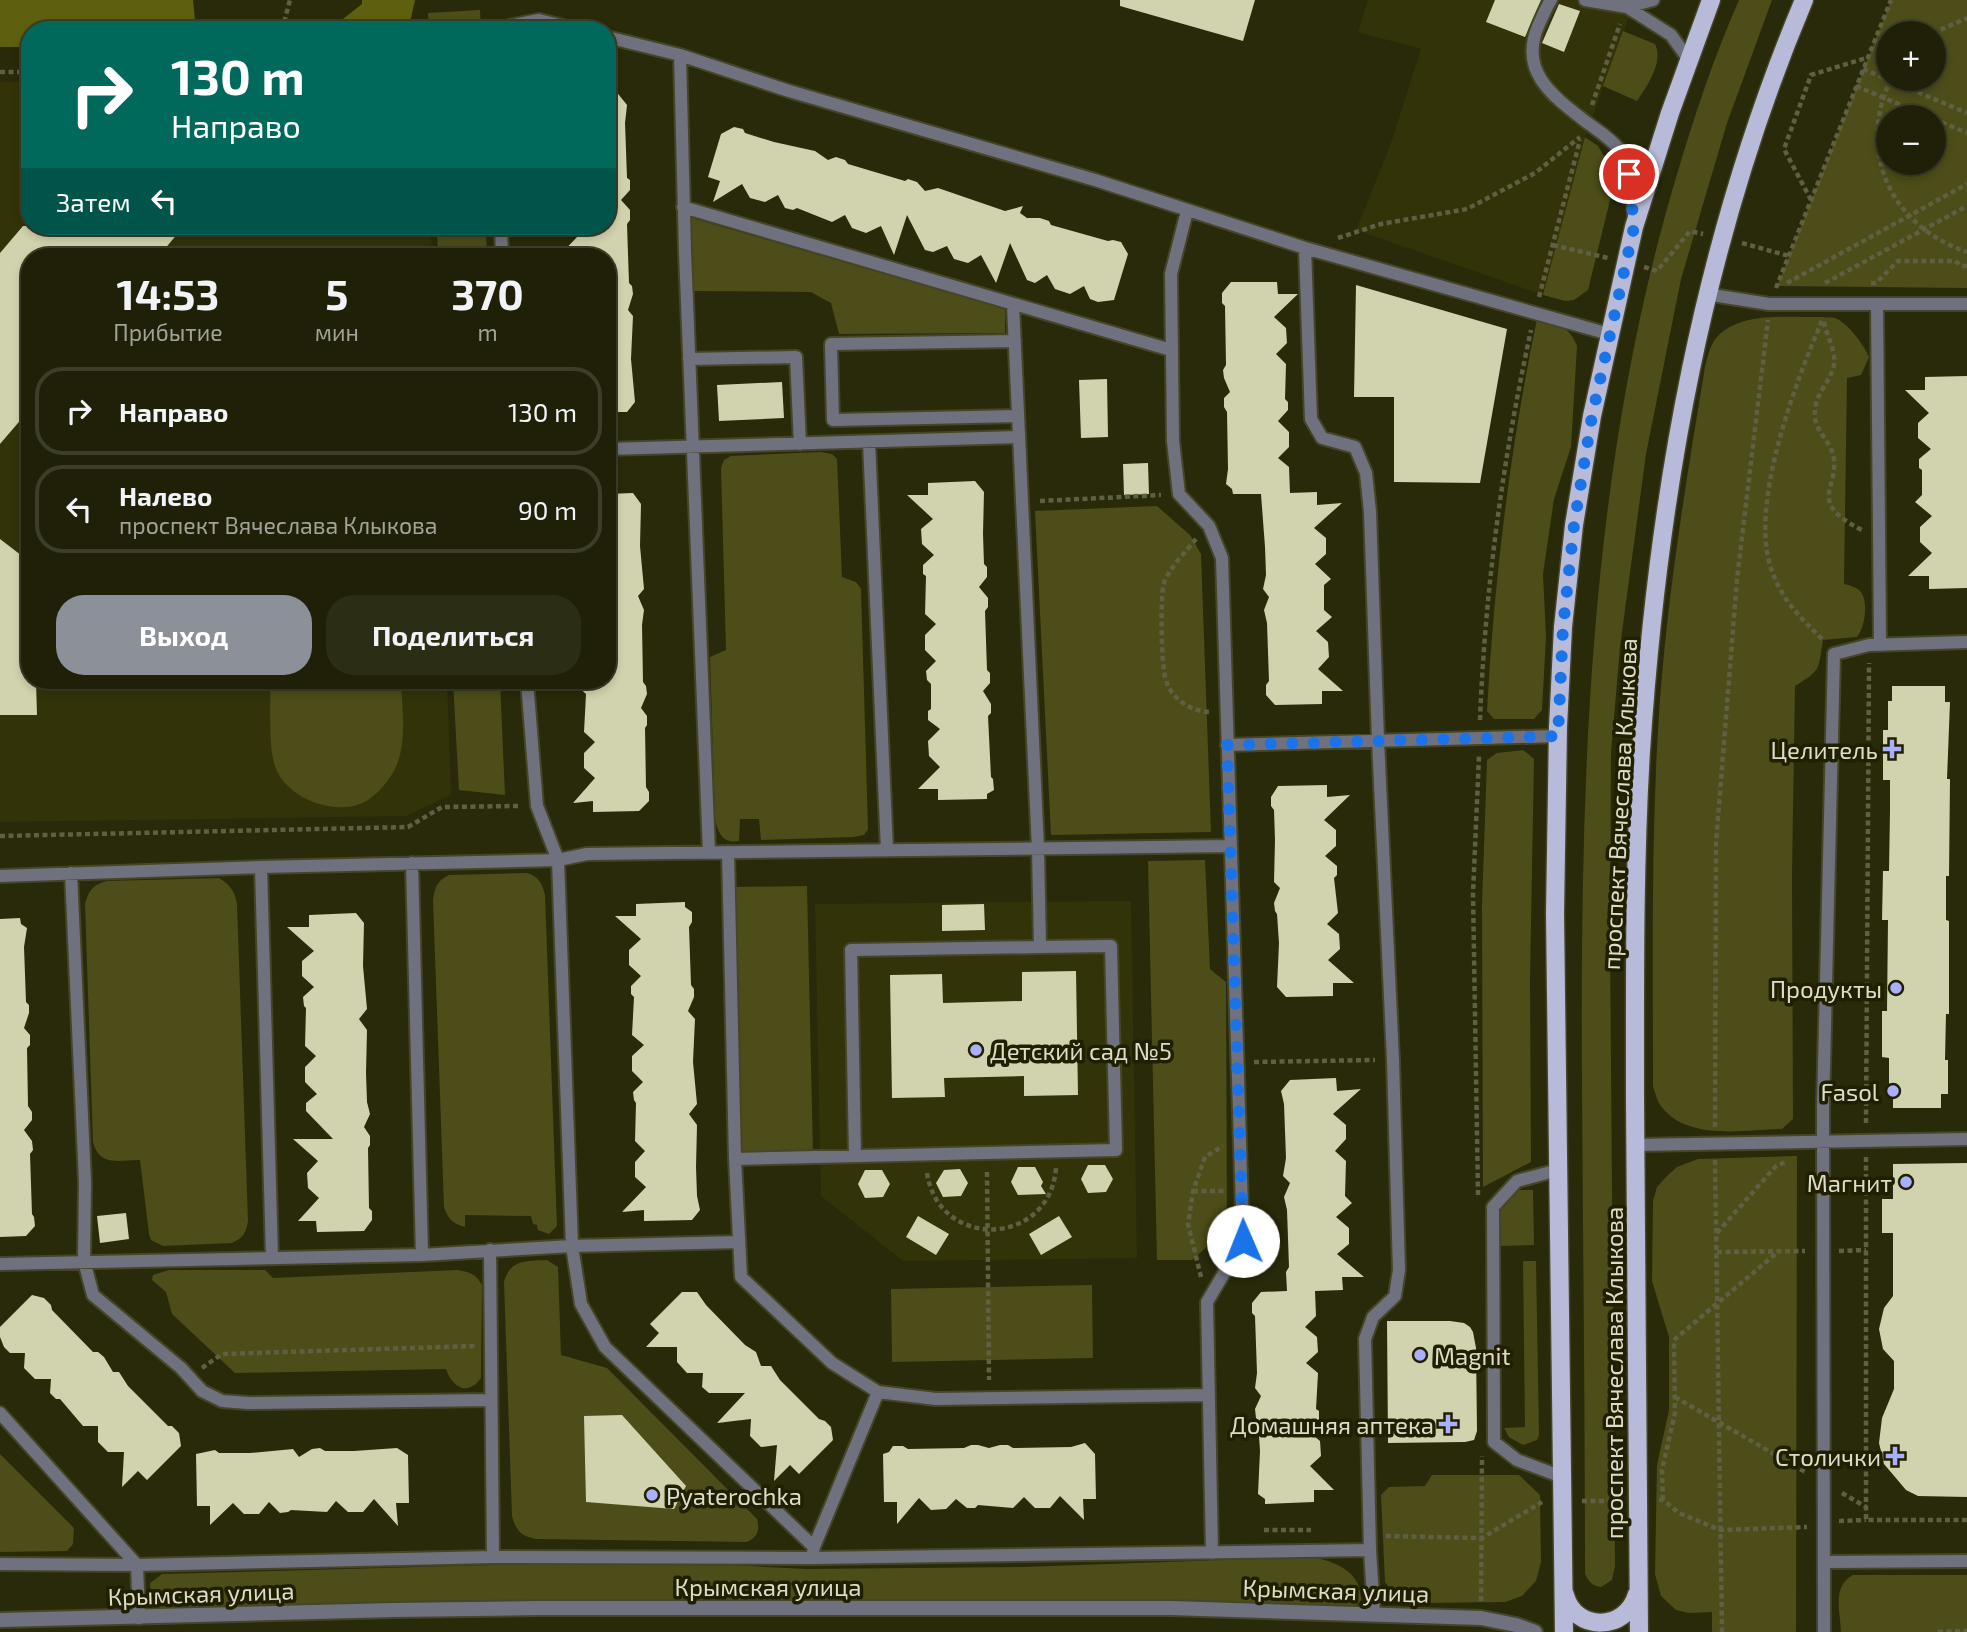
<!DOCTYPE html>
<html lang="ru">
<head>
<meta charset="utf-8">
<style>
	:root { --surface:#1f2007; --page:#2c2d15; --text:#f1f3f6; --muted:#a1a39b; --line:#3c3e28; --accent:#8c9099 }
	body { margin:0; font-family:"Exo 2",sans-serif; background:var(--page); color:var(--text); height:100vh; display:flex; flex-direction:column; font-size:26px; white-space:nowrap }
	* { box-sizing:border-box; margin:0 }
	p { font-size:23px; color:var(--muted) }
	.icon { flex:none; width:38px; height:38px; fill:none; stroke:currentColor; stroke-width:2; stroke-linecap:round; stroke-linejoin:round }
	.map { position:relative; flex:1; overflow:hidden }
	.sheet { position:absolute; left:21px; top:248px; width:595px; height:441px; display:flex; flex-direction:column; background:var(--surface); border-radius:28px; box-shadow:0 4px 10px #0003,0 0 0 2px var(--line) }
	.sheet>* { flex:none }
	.banner { position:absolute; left:21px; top:21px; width:595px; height:214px; border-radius:28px; box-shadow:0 4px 10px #0003,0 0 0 2px var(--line); background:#00695c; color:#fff; overflow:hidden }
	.buttons { position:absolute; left:1876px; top:21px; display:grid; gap:14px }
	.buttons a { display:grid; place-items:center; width:70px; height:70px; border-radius:50%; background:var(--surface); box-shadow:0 4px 10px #0003,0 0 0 2px var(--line); font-size:35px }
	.pin { position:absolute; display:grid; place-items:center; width:60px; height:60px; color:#fff; margin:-30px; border:4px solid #fff; border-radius:50%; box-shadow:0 2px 7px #0007 }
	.me { position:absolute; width:77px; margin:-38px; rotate:359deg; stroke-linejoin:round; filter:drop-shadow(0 0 5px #0008) }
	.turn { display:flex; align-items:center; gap:24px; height:147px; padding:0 35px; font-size:32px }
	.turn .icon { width:91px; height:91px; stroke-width:2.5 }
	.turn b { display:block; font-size:49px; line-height:60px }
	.then { display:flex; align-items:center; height:66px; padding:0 35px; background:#0003; gap:14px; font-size:26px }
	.eta { display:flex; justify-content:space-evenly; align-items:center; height:119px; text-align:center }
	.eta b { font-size:42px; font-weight:700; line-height:49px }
	.cta { display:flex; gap:14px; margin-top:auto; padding:14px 35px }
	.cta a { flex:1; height:80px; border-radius:28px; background:var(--accent); color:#fff; font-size:28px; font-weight:700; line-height:80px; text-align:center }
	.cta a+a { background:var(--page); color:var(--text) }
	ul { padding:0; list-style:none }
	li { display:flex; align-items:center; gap:21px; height:88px; margin:0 14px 10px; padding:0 21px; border:4px solid var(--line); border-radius:28px }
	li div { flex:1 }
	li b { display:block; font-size:26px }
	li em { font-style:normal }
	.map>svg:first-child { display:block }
</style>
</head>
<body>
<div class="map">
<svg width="1967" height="1632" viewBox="0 0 1967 1632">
	<rect width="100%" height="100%" fill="#292a09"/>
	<path fill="#333309" d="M1368,0H1635L1585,137L1543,295L1356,230L1390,146L1421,49L1358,32Z
		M0,82H30V226H431L432,257H30V681H447L451,795L406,816L0,822Z
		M1131,901L1137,1258L903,1261L821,1196L815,904Z"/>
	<path fill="#4c4d18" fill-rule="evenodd" d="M1739,0H1772L1727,123L1681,279L1646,454L1620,647L1611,753L1610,938L1615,1566L1612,1580L1601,1587C1592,1586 1589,1582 1585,1574C1585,1411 1583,1249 1582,1086C1580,781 1588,475 1675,181C1693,120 1713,59 1739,0Z
		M1891,0H1967V288L1777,286ZM1888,33H1934V79H1888ZM1888,117H1934V163H1888Z
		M480,10L481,30H429L428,13Z
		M1623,31L1655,44C1664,62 1647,86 1637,101L1603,86Z
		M1585,137L1598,146L1609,165L1611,196L1588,290L1574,300L1565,301L1543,295Z
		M688,217L1005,309V333L839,334L831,303L811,292L691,291Z
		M437,226H486L487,257H438Z
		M1823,317C1827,318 1831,317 1835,318C1848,323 1864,345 1869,357L1861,375L1847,378L1844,584C1849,585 1856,587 1860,591C1869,600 1865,628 1857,637L1823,640C1818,669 1822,670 1795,686L1792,875L1793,1119L1782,1129C1745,1130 1686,1141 1661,1106C1657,1101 1655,1092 1653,1086C1653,967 1651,849 1658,730C1665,608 1685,488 1705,367C1707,359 1709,349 1714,341C1736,310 1790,318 1823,317Z
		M1537,319C1557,325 1569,325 1577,346L1571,447L1554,499L1543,574L1546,637L1542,710L1534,719H1494L1487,711C1494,580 1510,448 1537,319Z
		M821,452L832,454L837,459L842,577L856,582L861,589L868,829L864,835L853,837L761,840L759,819H740L739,841C723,844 718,833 715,819L710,657L726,650L721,468L724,460L731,456Z
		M1157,506L1190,535L1201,554L1211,832L1051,835L1035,511Z
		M270,681H401C402,710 408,744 394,771C387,783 374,799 360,804C331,815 285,797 275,766C268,746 271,704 270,681Z
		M453,681H500L505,795L459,790Z
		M1523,750L1534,759L1530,980L1531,1162L1483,1187L1482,905L1487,760L1497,753Z
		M1205,860L1210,969L1226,982L1227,1229L1192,1260H1157L1148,861Z
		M527,873C539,877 542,883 545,895L557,1226L549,1234L538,1230L537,1225L533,1224L531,1216L465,1215V1227C453,1224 448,1219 444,1207L433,900C435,887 437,881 449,875Z
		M219,878C230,885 235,891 237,904L248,1221C246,1233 243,1238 232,1243L163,1246L151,1240L149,1234L140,1160C118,1160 100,1167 93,1142L85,904C89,890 93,885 107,881Z
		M807,886L813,1153L739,1155L735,887Z
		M1797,1156L1796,1632H1712V1612L1689,1613L1676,1610L1661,1596L1655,1574L1657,1465L1669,1410V1337L1652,1281L1653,1201L1657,1187L1667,1176L1677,1167L1698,1159Z
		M1518,1190H1533L1534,1245L1501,1246L1500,1205Z
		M547,1260L558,1267L561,1355L607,1368L757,1519C760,1530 758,1537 747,1542L536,1539C521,1536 516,1531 512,1516L504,1282C510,1259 527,1261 547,1260Z
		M1523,1261H1536L1539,1435L1537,1440L1523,1445L1509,1437L1504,1428L1525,1427Z
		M169,1270H265L273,1278L458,1270C470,1272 476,1274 482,1285L481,1378C467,1397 452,1387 446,1369L235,1373L172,1314L166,1292L152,1280L153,1275Z
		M1092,1285L1093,1358L892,1362L891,1289Z
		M0,1454L74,1528L73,1544L67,1551L0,1552Z
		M1432,1475H1519L1540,1495L1541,1562L1536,1581L1522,1596L1505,1602L1416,1603L1393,1593L1385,1582L1381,1495L1389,1487L1425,1486Z
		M1311,1557C1335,1561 1362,1572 1361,1600L1355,1607L754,1601L155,1607L151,1601L150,1583L162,1574L492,1565H731L807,1569L1023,1567Z
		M1853,1575H1967V1632H1841C1840,1610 1832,1586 1853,1575Z"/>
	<path fill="#5e5f0f" d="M0,0H193L196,30H30V47H0Z
		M362,0H415L409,27L406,30H321L334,26L362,4Z"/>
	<path fill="#d1d3ae" d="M1120,0H1255L1243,41L1120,6Z
		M1495,0H1541L1525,37L1486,22Z
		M1559,4L1580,11L1564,52L1542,43Z
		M607,80L627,105L625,123L627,178L630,180V190L621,200L630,210V220L627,224L629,283L632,286L633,294L628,310L633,316L631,359L635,402L627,412H607V257H558L578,236L566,226H607Z
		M734,127L743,129L745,133L774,142L815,151L828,160L836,157L845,160L848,164L905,181L908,179L917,182L925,191L938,188L1005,211L1023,206L1020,213L1027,218H1040L1049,221L1051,225L1108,241L1113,240L1121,242L1128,254L1114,300L1098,302L1090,299L1084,286L1070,294L1055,289L1047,275L1035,283L1027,280L1010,243L996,283L981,255L968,263L954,259L947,246L933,252L925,250L907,215L894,255L881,226L866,233L852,228L845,215L832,222L797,208L793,210L785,208L778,195L765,202L750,198L742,184L713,202L720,181L708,177L721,134Z
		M23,226H184L158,257H30V409L0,444V253Z
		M1231,282H1277L1278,294H1298L1274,317L1286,328L1287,343L1276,354L1286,364L1285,399L1288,402V410L1278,421L1289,432V447L1278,458L1289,467L1290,493L1317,492V505L1342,503L1314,528L1326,538V554L1315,564L1331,579L1324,585V610L1332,617L1316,631L1328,642L1329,657L1318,669L1343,691H1322V704L1275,705L1266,695V685L1269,681L1267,623L1264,610L1269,597L1263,589L1266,575L1265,547L1261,494H1233L1232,489L1226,484L1228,469L1227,412L1224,407V398L1230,392L1224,378L1223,370L1226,365L1225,306L1222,303V293Z
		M1356,285L1507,329L1480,483L1394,482V397H1354Z
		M1967,376V588L1929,589V576H1908L1932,553L1920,542V527L1932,516L1915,502L1922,495V470L1919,468V459L1931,449L1918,438V423L1929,413L1905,390H1925V377Z
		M1107,379L1108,437L1081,438L1079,380Z
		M782,382L784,418L719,421L717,385Z
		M1148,463L1149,494L1124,495L1123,464Z
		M975,481L984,492L983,534L984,564L987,567V577L979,587L988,598V607L985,611L987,670L990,673V683L983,691L991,704V713L988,716L991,777L993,779L994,790L987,794V799L938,800V789H918L940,767L929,756L928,741L940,729L928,720V711L931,709V684L927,680L926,671L936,661L925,650V635L936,624L925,614L926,576L923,574V565L934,555L922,544L921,529L933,519L907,495H928V483Z
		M633,493L641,504L640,546L644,589L638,596L644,610L642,625L643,682L646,686L647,694L641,708L647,716V725L645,728L646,787L649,792V801L639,811L593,812V801L573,803L595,778L584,768V753L595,742L584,732L586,694L572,681H607V494Z
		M0,539L30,562V681H36L37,715H0Z
		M1892,686H1945V702H1950L1947,779H1950L1949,876H1946V920L1949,921V1014H1946L1945,1060H1948V1094H1941V1108H1893V1089H1889V1058L1882,1057V1011H1887L1888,920H1882L1883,871H1889L1890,811V780H1883V730H1888V701H1892Z
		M1327,785V797L1350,795L1324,820L1336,830V846L1325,856L1337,866V875L1334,878L1338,913L1327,924L1339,934L1340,949L1328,960L1354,983H1333V996L1286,997L1277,987L1279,943L1277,914L1275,911L1274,903L1280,888L1274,882L1275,840L1274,810L1271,806V797L1278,786Z
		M685,902V907L692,912V922L689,927L691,985L694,989V997L688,1011L695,1019L693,1062L697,1104L689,1114L697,1125L696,1167L697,1196L700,1210L692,1220L644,1221V1210L622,1212L646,1187L635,1177V1162L645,1151L635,1141L636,1103L634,1100L633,1092L643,1082L632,1071V1056L644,1045L632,1035L634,997L631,994V986L641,976L629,965V950L641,939L615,916H636V904Z
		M984,904L985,930L942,931V905Z
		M356,913L364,923L363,966L367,1009L359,1019L367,1030L366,1073L367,1102L370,1114L364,1127L370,1136V1145L368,1148L369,1208L372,1211V1220L364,1231L317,1232L316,1221H298L319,1198L308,1188L307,1173L318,1161L293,1139H333L306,1111V1103L317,1094L305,1082V1067L316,1056L305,1046L306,1008L304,1006L303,997L314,987L302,976V961L314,951L287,927H309V915Z
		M20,918L21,924L27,928L24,947L26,1002L29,1005V1013L24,1028L30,1035V1045L27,1048L28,1106L32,1112V1120L24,1130L32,1141L33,1150L30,1154L32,1214L34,1217L35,1226L26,1236L0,1237V919Z
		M1076,971L1078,1095L1024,1096V1076L944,1078L945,1097L892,1098L890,975L942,974L943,1003L1022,1001V972Z
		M1336,1078L1337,1091L1361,1089L1333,1114L1346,1125V1139L1335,1151L1346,1161L1345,1196L1352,1203L1336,1217L1349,1228V1244L1337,1254L1364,1277H1342L1343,1290L1315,1291L1316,1316L1305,1327L1317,1337L1318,1352L1306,1363L1318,1373L1316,1409L1319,1411V1420L1308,1431L1320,1441L1321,1456L1310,1466L1334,1490H1314V1502L1265,1504V1499L1258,1494L1260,1451L1258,1420L1256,1418L1255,1409L1261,1396L1255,1388L1257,1373L1255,1316L1252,1313V1303L1261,1292L1287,1291L1286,1272L1289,1267L1287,1210L1284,1197L1290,1183L1283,1176L1286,1158L1284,1104L1281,1091L1290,1080Z
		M1967,1163V1497L1918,1496L1906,1490L1884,1464L1879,1443L1882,1418L1894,1389V1361L1883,1349L1879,1329L1884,1308L1893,1296V1233H1882V1199H1893V1164Z
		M1088,1165H1105L1113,1179L1106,1192L1088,1193L1081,1179Z
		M1018,1167H1035L1043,1182L1041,1186L1046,1194L1018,1195L1011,1182Z
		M960,1169L968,1183L961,1196L943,1197L936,1183L944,1170Z
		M865,1170H882L890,1184L883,1197L865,1198L858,1184Z
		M126,1213L129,1239L100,1243L97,1216Z
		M918,1216L949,1234L936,1255L906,1237Z
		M1059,1216L1072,1237L1041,1255L1029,1234Z
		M682,1292H697L706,1305L745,1345L756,1352L761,1366H771L780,1380L819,1419L825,1421L831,1427L833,1440L799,1474L790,1465L774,1481L777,1445L761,1447L750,1436L751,1419L717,1423L745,1393H709L702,1387L703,1373H687L677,1362V1347H646L659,1333L650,1324Z
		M32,1295L44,1298L51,1305L52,1310L93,1352H98L104,1357L113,1372H119L128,1386L168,1426H172L179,1433L181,1446L147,1480L138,1471L122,1487L124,1452H108L98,1442V1426H83L60,1399H56L50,1393L51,1379H35L24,1368L25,1353H10L4,1347L0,1337V1327Z
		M1387,1321H1450L1464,1323L1470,1327L1473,1332L1476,1348L1477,1431L1474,1440L1465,1442L1388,1443Z
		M622,1415L686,1486L674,1509L586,1502L584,1416Z
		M1085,1443L1095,1454L1096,1499H1083L1084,1520L1060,1496L1050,1508H1035L1024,1497L1013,1508L978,1505L975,1508H967L956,1499L946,1509L931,1510L919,1498L897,1524V1502H884L883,1454L889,1452L893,1446H903L908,1449L964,1448L971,1445H978L989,1448L1000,1445H1008L1013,1448L1071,1447Z
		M320,1448L325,1451H354L397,1448L408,1455L409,1503H396L398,1526L374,1499L363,1512H348L336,1501L327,1512L291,1510L288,1512L280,1513L269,1502L259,1514H244L233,1503L210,1525V1506H197L196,1454L215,1450L219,1453H250L293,1449L299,1457L312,1449Z"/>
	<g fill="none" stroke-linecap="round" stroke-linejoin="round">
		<g stroke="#454628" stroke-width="16">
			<path id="service" d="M1551,0C1546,7 1543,16 1539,24C1518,70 1551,95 1585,121C1597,130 1609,137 1619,149C1632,167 1633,196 1634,218
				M1585,0L1627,7L1653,0
				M1628,0L1627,7L1671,35L1689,60
				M507,30L509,26L539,20L579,30
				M607,37L680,55L789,91L1095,180L1305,248L1609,334
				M680,55L685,252L709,852
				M683,207L1171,350
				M1187,211L1171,274L1173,441L1179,494L1209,526L1222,558L1243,1241L1207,1302L1212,1553
				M501,226L502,257
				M1305,248L1311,419L1322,438L1355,447L1366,473L1370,512L1378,740L1393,1060L1399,1270L1395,1296L1373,1317L1365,1339L1370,1550L1374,1613
				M1706,294L1769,304H1967
				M1877,304L1880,645
				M1015,341L831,344L833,420L1018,416
				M689,359L796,357L800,444
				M869,442L887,850
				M607,449L1019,437
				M527,681L537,806L558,860L572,1246L581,1304L605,1347L814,1547L812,1558
				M1227,745L1558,736
				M728,852L735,1159L741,1277L832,1363L878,1392L936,1399L1209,1395
				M412,863L422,1255
				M261,867L272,1257
				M71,873L85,1182L84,1261L93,1295L181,1368L202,1391L222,1401L248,1403L490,1400
				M0,876L261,867L558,860L587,854L1231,846
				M1635,1145L1967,1139
				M855,1156L851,950L1040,947
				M735,1159L1116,1150L1111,946L1040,947L1038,849L1013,305
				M1558,1170L1517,1181L1493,1207L1494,1442L1517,1460L1562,1477
				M490,1250L493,1557
				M0,1264L422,1255L572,1246L739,1242
				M0,1413L137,1565L139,1618
				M814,1547L878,1392
				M1824,1562L1967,1561
				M0,1564L137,1565L493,1557L812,1558L1370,1550
				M1824,1632L1823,1107L1834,654L1869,645L1967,642"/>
		</g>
		<g stroke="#454628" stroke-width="18">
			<path id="tertiary" d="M0,1620L394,1610L537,1608H1171L1481,1618L1516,1625L1535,1632"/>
		</g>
		<g stroke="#454628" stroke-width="21">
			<path id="primary" d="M1565,1595C1575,1632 1626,1632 1637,1594
				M1564,1632L1555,914L1558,727L1563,627L1574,525L1592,416L1634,227L1670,113L1711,0
				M1639,1632C1638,1455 1635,1278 1635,1100C1635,984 1634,868 1641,751C1658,493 1703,240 1804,0"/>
		</g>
		<path stroke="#5f6043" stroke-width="4.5" stroke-dasharray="5 3.5" stroke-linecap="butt" d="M282,30L290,0
			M1933,33L1967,18
			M1863,69L1967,113
			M0,72H30
			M1891,79C1856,152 1891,226 1967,252
			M1856,86L1929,117
			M1592,105L1620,24
			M1934,119L1967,133
			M1811,200L1784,149L1811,75L1866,58
			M1338,238L1381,224L1467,209L1535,173L1580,137
			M1742,243L1789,256
			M1553,245L1608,258
			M1644,267L1657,271L1690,231L1703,234
			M1787,283L1967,184
			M1825,283L1967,206
			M1871,283H1876L1898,261H1955L1962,266H1967
			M1776,288L1891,0
			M1539,297L1580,140
			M1822,321C1796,381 1749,504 1771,568C1781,600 1801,618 1824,641
			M1824,322C1827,337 1836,350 1834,365C1831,381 1816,393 1815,410C1813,428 1824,434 1831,449C1846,485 1801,500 1862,530
			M1040,501L1161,495
			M1196,539C1187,550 1168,570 1164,583C1160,595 1161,668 1166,680C1172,700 1192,712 1211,712
			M1480,720C1485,589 1503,458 1531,330
			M0,836L408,827L442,807L519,806
			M1254,1062L1375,1060
			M1866,1123L1869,663
			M1715,1127L1716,843L1737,579L1768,320
			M1866,1157V1520H1967
			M1715,1160L1722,1632
			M987,1172L989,1380
			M927,1173C939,1251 1050,1247 1056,1168
			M1193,1191H1224
			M1478,1195L1473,893L1479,756
			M1717,1233L1775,1167L1785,1162
			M1839,1251L1866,1250
			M1717,1252L1805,1251
			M1201,1277L1188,1224L1193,1191L1205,1157L1223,1146
			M202,1368L222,1354L475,1346
			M1675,1397L1807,1473
			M1842,1493L1866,1507
			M1659,1500H1663L1679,1513L1720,1530L1807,1527
			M1663,1500L1662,1470L1675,1413L1674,1340L1779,1251
			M1582,1501H1619
			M1839,1521L1866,1520
			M1264,1530H1311
			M1386,1536L1482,1538L1542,1502
			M1481,1601L1482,1456
			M1938,1632L1967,1631"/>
		<use href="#service" stroke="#6f717f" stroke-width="12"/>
		<use href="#tertiary" stroke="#6f717f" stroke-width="14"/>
		<use href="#primary" stroke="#b7bad8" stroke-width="18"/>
	</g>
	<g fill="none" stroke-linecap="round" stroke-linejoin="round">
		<path stroke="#1a73e8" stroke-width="12" stroke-dasharray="0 21.6" d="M1243,1241L1227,745L1558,736L1563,627L1574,525L1592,416L1634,227L1629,174"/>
	</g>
	<g fill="#aaaffb" stroke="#202001" stroke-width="2.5">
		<path d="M1888.5 738.5h7v7h7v7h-7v7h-7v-7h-7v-7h7z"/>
		<circle cx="1896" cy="988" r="7"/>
		<circle cx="976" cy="1050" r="7"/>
		<circle cx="1893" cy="1091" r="7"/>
		<circle cx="1906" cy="1182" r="7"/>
		<circle cx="1420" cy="1355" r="7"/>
		<path d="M1444.5 1413.5h7v7h7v7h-7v7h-7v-7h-7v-7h7z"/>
		<path d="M1891.5 1445.5h7v7h7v7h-7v7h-7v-7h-7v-7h7z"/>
		<circle cx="652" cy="1495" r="7"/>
	</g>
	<g text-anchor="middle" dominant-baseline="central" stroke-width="7" stroke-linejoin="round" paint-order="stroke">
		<g font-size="24" fill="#dbdcca" stroke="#202001" text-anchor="end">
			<text x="1878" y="749">Целитель</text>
			<text x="1882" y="988">Продукты</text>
			<text x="990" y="1050" text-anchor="start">Детский сад №5</text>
			<text x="1879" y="1091">Fasol</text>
			<text x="1892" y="1182">Магнит</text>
			<text x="1434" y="1355" text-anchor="start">Magnit</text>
			<text x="1434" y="1424">Домашняя аптека</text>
			<text x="1881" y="1456">Столички</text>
			<text x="666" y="1495" text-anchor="start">Pyaterochka</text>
		</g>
		<g font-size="24" fill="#dbdcca" stroke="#202001">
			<text transform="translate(1619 804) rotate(-87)">проспект Вячеслава Клыкова</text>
			<text transform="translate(1613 1373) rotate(-90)">проспект Вячеслава Клыкова</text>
			<text x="768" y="1586">Крымская улица</text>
			<text transform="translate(1336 1590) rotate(2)">Крымская улица</text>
			<text transform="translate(201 1593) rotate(-2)">Крымская улица</text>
		</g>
	</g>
</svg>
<div class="buttons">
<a>+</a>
<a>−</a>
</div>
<div class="pin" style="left:1629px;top:174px;background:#d93025"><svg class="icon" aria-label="arrive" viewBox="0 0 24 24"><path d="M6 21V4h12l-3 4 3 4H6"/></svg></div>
<svg class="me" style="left:1243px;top:1241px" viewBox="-20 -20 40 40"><circle r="19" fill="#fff"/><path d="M0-13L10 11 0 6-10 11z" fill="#1a73e8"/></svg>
<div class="banner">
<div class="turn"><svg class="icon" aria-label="right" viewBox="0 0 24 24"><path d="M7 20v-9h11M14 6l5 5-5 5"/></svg><div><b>130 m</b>Направо</div></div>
<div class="then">Затем<svg class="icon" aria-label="left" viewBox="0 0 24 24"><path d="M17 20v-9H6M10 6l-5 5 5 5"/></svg></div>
</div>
<section class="sheet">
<div class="eta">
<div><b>14:53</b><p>Прибытие</p></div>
<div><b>5</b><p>мин</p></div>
<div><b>370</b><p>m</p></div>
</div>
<ul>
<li><svg class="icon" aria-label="right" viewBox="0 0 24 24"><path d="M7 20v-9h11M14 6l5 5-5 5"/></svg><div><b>Направо</b></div><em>130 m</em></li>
<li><svg class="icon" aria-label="left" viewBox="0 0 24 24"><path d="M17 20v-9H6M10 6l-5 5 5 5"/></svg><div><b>Налево</b><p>проспект Вячеслава Клыкова</p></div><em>90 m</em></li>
</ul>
<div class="cta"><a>Выход</a><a>Поделиться</a></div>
</section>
</div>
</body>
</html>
